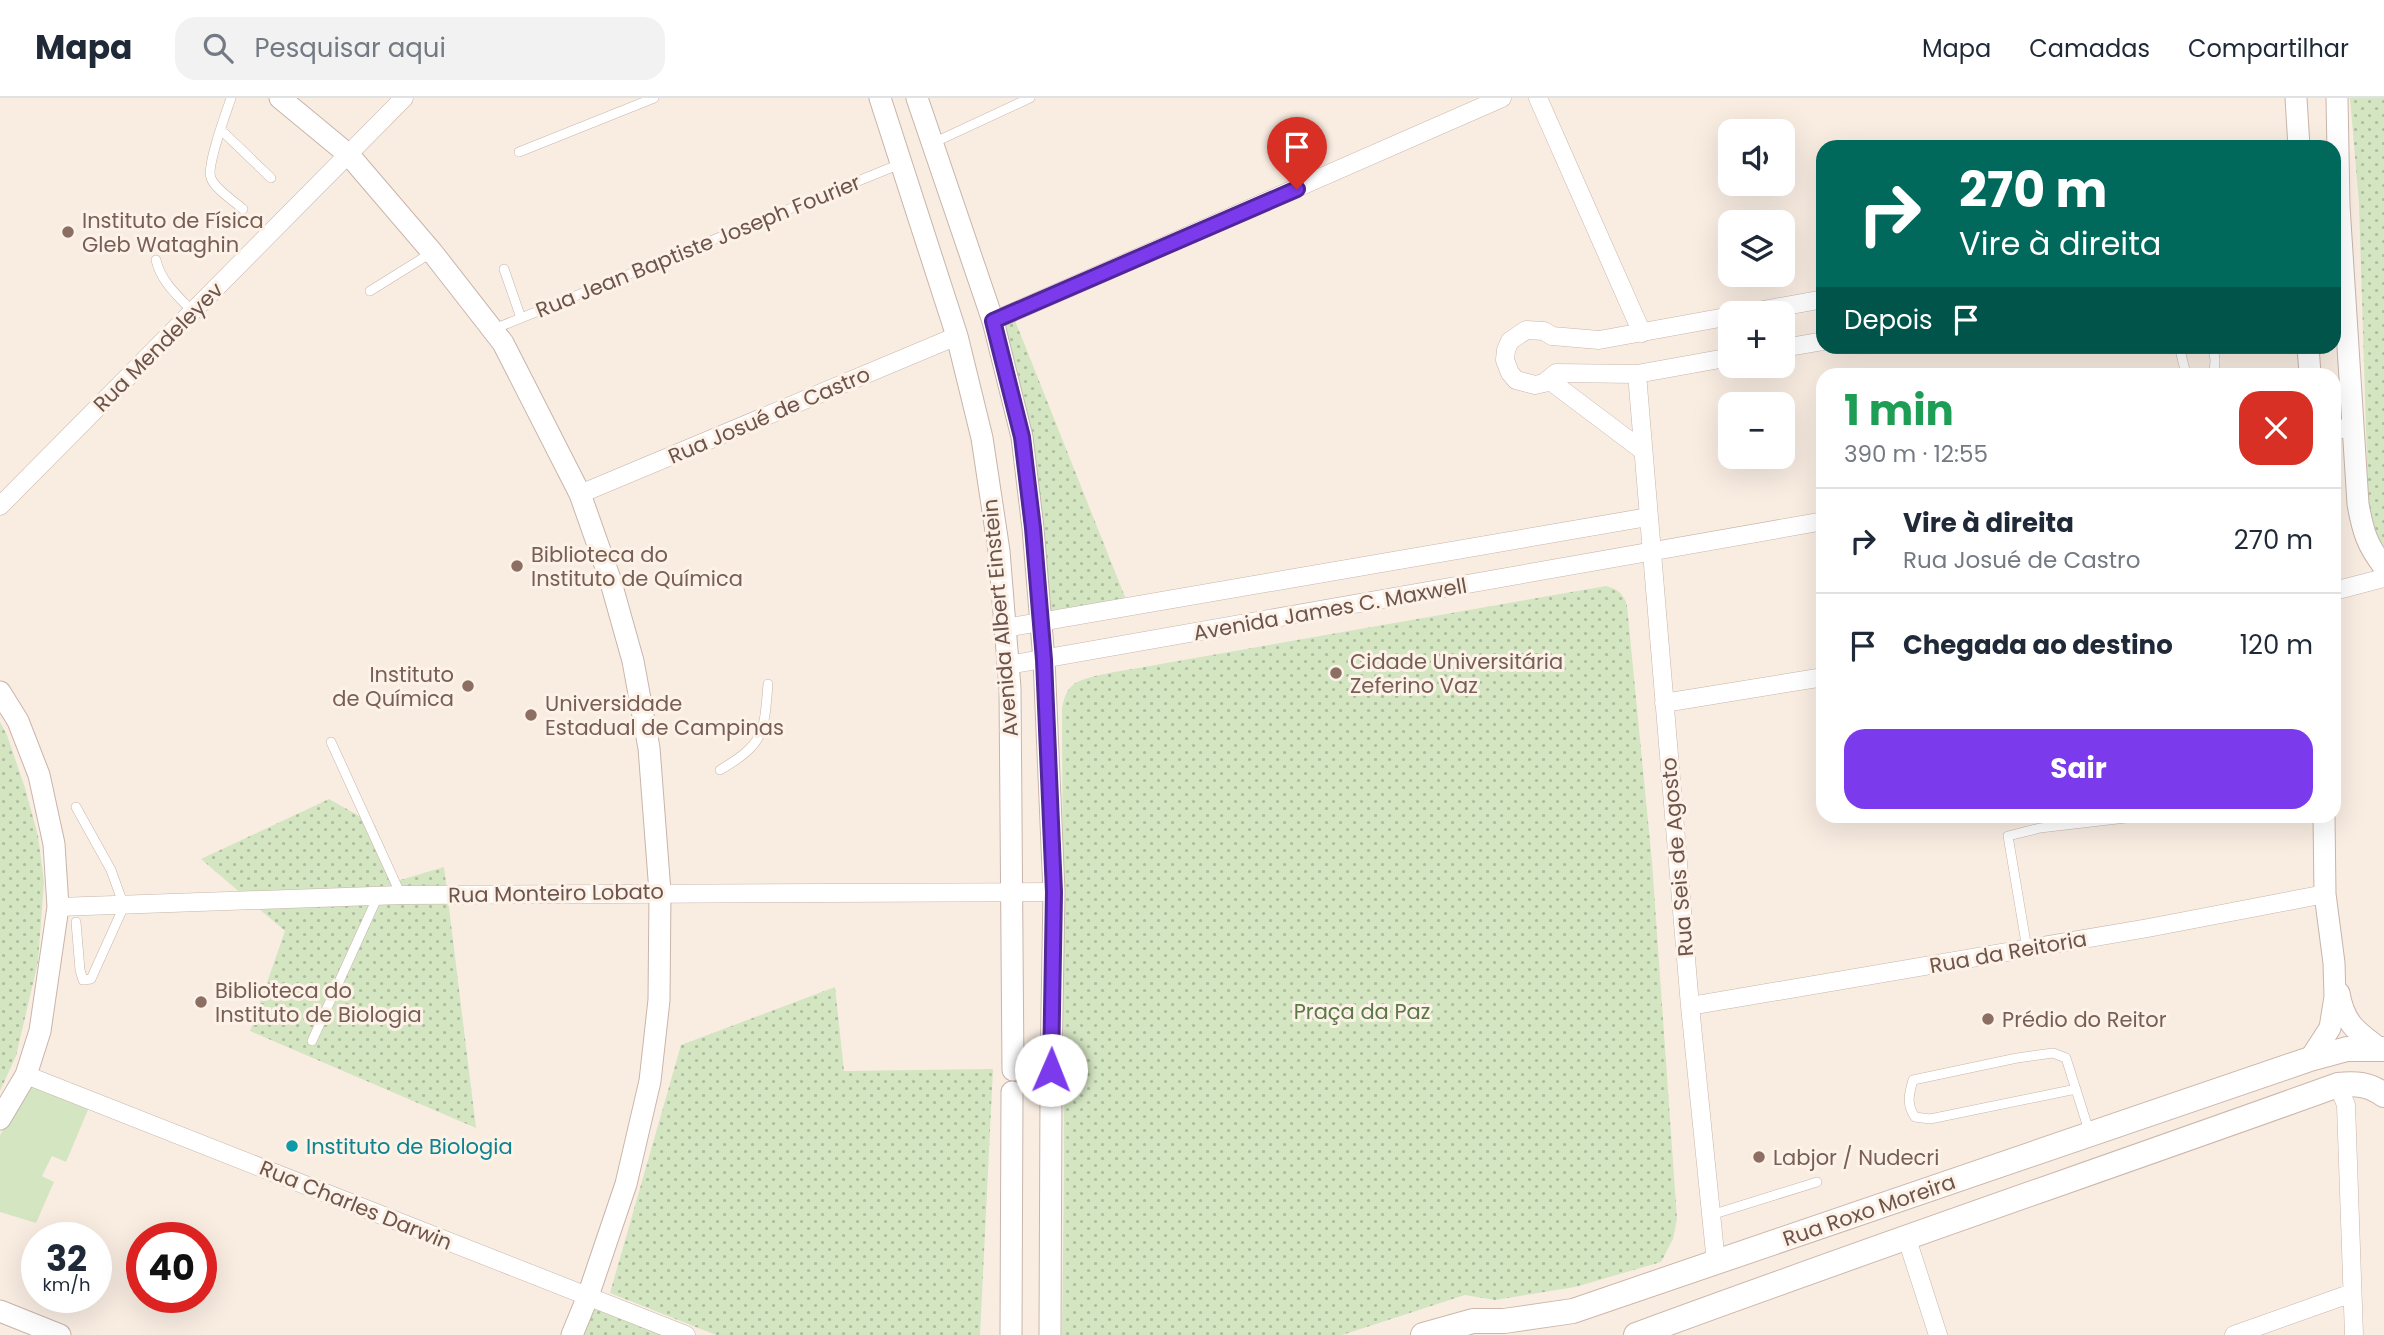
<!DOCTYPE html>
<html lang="pt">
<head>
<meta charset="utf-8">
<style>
	:root { --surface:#fff; --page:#f2f2f3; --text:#1f2937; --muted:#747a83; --line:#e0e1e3; --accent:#7c3aed }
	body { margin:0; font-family:Poppins,sans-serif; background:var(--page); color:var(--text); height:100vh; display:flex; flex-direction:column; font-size:26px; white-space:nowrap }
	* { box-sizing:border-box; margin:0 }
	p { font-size:23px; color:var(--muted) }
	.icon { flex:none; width:38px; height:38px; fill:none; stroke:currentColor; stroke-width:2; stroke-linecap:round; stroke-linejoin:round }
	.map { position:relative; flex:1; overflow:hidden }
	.details { position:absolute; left:1816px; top:270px; width:525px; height:455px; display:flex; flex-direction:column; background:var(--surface); border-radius:21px; box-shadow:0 7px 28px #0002 }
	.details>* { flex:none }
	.guide { position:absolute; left:1816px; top:42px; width:525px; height:214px; border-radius:21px; box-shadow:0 7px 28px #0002; background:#00695c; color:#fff; overflow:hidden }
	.fabs { position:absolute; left:1718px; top:21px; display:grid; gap:14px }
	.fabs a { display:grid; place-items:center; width:77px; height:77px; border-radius:14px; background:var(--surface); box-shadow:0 7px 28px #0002; font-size:35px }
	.speed { position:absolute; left:21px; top:1124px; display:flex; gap:14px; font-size:35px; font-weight:700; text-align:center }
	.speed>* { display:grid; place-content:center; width:91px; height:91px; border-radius:50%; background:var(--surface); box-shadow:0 7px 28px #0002; line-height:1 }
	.speed small { font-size:18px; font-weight:400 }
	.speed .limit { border:10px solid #d22; background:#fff; color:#111 }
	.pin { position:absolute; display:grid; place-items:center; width:60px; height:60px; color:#fff; margin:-72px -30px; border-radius:50% 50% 50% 0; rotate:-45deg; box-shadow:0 0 7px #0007 }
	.pin .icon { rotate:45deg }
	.me { position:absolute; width:77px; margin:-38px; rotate:1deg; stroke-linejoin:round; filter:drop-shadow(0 0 5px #0008) }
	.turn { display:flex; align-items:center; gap:24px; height:147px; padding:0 28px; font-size:32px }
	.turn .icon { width:91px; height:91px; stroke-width:2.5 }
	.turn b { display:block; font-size:49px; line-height:60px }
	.then { display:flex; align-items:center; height:66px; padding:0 28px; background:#0003; gap:14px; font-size:26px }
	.round { display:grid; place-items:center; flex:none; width:74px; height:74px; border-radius:21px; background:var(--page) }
	.head { display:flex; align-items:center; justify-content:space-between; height:119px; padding:0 28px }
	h1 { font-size:42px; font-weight:700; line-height:52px; color:#1e9e55 }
	.primary-button { display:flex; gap:14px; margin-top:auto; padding:14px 28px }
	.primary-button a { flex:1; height:80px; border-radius:21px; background:var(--accent); color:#fff; font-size:28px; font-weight:700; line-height:80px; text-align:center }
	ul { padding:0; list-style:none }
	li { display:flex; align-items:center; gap:21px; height:105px; padding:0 28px; border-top:2px solid var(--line) }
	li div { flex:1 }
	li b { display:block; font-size:26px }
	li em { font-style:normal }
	header { display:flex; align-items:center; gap:42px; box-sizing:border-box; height:98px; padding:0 35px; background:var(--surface); border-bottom:2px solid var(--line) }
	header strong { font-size:33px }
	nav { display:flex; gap:38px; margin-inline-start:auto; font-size:24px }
	.search { width:490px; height:63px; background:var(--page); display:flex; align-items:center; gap:18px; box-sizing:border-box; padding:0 24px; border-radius:21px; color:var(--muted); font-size:26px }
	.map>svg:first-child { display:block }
</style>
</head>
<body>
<header>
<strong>Mapa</strong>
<div class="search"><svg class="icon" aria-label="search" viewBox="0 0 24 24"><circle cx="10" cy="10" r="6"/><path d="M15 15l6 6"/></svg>Pesquisar aqui</div>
<nav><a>Mapa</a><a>Camadas</a><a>Compartilhar</a></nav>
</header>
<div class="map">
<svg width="2384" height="1237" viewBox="0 0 2384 1237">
	<defs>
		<pattern id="park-dots" width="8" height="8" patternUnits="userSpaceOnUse" patternTransform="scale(1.75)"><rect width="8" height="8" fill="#d4e5c2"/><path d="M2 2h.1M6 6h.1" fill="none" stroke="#b0bca0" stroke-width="1.8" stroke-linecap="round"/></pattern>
	</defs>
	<rect width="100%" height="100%" fill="#f9ede2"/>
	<path fill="#d4e5c2" d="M32,983L90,1007L66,1064L52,1058L42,1078L54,1084L36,1125L0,1114V1037Z"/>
	<path fill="url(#park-dots)" d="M2350,0H2384V450C2367,439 2369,414 2368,397L2359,105Z
		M1012,215L1129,509L1040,524L993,223Z
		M1606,488C1618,491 1624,496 1627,508L1652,764L1677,1121L1673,1141L1661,1164L1575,1189L1495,1202L1465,1197L1342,1237H1062L1064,1074L1062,610C1064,601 1066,592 1074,586C1088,576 1137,571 1155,567Z
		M0,624L7,637L25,690L38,738L44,784L38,864L16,958L0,993Z
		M329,701L375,727L397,783L444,769L476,1030L250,933L285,833L201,761Z
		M835,889L844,973L993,971L980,1237H716L610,1195L681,947Z
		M588,1198L666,1237H572Z"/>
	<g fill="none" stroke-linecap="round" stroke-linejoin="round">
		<g stroke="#c8b4aa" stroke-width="10">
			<path id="service" d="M231,0C226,15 206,69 211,80C214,90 235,104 243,111
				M221,32L271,80
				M933,45L1030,0
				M519,54L654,0
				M156,162C161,184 178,198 193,214
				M504,171L521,220
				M370,193L431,155
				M494,231L900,66
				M2179,248L2186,276
				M2213,248L2215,262L2214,276
				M331,644L401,797
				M720,672C764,646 764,636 768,586
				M76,709L111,772L124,808L91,881L83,882L80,872L76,824
				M2027,851L2008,738L2040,730L2143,718
				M312,943L378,798
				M2076,991L1930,1021L1915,1019C1906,1006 1909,996 1913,982L2017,960L2053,955L2066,960L2090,1036
				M1711,1117L1817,1084"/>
		</g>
		<g stroke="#c8b4aa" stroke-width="19">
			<path id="minor" d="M1538,0L1642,235
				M1747,215L1824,201
				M1731,218L1599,242L1552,238L1544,233L1526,232L1510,243L1506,252L1505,262L1510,275L1516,282L1535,287L1544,285L1556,275L1637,276L1731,259
				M993,223L1502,0
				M1783,250L1824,243
				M1637,276L1690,908L1716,1165
				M1549,282L1642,352
				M2334,332L2352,329
				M580,396L957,238
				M0,408L404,0
				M2334,493L2384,480
				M1005,530L1648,419
				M1008,567L1824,423
				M1664,605L1824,579
				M58,809L401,797L1054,794
				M1690,908L2148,830L2325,796
				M26,977L686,1237
				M2338,987L2346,1007L2354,1237
				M1907,1141L1938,1237
				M2234,1237L2352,1195"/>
		</g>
		<g stroke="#c8b4aa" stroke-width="23">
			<path id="tertiary" d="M280,0L349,57L432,154L503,245L580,396L610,481L633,563L649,650L660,794L659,902L650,983L626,1086L588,1198L572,1237
				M880,0L957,238L982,340L999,453L1010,590L1013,972
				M917,0L993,223L1022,339L1033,430L1044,562L1054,794L1051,972
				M2296,0L2299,49
				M2337,0L2339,108L2358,406C2363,434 2367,447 2384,469
				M2308,248L2310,276
				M0,594L18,623L39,677L54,746L58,809L40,933L26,977L0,1021
				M2339,895C2344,925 2356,933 2379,950
				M2310,961L2330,930L2335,899L2334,865L2325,796L2324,718
				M0,1213L60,1237
				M1011,1237L1012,994
				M1050,1237L1051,995"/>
		</g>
		<g stroke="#cdb6aa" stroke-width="26">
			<path id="secondary" d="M1423,1237L1473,1223H1504L1573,1213L2310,961L2347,951H2384
				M1636,1237C1869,1151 2104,1071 2338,987C2356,985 2369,986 2384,997"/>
		</g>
		<use href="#service" stroke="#fff" stroke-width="9"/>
		<use href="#minor" stroke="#fff" stroke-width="18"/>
		<use href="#tertiary" stroke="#fff" stroke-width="21"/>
		<use href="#secondary" stroke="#fff" stroke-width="24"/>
	</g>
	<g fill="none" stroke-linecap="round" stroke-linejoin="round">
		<g stroke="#51269a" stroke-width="18">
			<path id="route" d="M1051,972L1054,794L1044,562L1033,430L1022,339L993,223L1297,91"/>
		</g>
		<use href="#route" stroke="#7c3aed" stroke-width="12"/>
	</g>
	<g fill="#8d6e63" stroke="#fdf2e7" stroke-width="2.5">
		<circle cx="68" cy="134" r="7"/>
		<circle cx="517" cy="468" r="7"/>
		<circle cx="1336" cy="575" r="7"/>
		<circle cx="468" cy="588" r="7"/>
		<circle cx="531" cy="617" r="7"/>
		<circle cx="201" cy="904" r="7"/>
		<circle cx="1988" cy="921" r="7"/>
		<circle cx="1759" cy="1059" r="7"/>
	</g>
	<circle fill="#0f9aa8" stroke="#fdf2e7" stroke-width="2.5" cx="292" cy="1048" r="7"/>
	<g text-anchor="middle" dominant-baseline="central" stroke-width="6" stroke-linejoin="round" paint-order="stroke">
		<g font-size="21" fill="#785e54" stroke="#fdf2e7" text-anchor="start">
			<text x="82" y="122">Instituto de Física<tspan x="82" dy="24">Gleb Wataghin</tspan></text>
			<text x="531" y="456">Biblioteca do<tspan x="531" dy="24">Instituto de Química</tspan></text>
			<text x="1350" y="563">Cidade Universitária<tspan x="1350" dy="24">Zeferino Vaz</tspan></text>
			<text x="454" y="576" text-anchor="end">Instituto<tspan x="454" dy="24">de Química</tspan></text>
			<text x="545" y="605">Universidade<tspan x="545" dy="24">Estadual de Campinas</tspan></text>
			<text x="215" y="892">Biblioteca do<tspan x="215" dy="24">Instituto de Biologia</tspan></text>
			<text x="2002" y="921">Prédio do Reitor</text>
			<text x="1773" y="1059">Labjor / Nudecri</text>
		</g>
		<g font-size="21" fill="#6e544b" stroke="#fdf2e7">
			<text transform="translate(698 148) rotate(-22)">Rua Jean Baptiste Joseph Fourier</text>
			<text transform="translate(158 249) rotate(-45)">Rua Mendeleyev</text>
			<text transform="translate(769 317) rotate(-23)">Rua Josué de Castro</text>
			<text transform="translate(1330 511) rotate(-10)">Avenida James C. Maxwell</text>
			<text transform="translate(1000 520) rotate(-95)">Avenida Albert Einstein</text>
			<text transform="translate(1677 759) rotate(-95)">Rua Seis de Agosto</text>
			<text transform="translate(556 795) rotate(-1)">Rua Monteiro Lobato</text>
			<text transform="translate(2008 854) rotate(-10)">Rua da Reitoria</text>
			<text transform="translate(356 1107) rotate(22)">Rua Charles Darwin</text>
			<text transform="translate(1869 1112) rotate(-19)">Rua Roxo Moreira</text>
		</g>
		<g font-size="21" fill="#5b7847" stroke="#fdf2e7">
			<text x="1362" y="913">Praça da Paz</text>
		</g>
		<g font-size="21" fill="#0d838f" stroke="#fdf2e7" text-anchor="start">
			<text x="306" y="1048">Instituto de Biologia</text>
		</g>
	</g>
</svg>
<div class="fabs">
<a><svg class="icon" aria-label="sound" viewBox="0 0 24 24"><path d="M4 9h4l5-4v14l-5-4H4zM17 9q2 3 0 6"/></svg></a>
<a><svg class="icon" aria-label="layers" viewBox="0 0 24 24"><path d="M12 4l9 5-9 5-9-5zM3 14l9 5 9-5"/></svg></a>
<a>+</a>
<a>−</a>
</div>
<div class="speed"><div>32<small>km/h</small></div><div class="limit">40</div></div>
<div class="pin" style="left:1297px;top:91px;background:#d93025"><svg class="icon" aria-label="arrive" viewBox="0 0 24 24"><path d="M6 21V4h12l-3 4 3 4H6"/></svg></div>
<svg class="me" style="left:1051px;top:972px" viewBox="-20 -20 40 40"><circle r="19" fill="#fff"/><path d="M0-13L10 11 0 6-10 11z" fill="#7c3aed"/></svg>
<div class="guide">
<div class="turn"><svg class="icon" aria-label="right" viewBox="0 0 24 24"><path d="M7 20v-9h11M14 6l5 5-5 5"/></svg><div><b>270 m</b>Vire à direita</div></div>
<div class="then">Depois<svg class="icon" aria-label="arrive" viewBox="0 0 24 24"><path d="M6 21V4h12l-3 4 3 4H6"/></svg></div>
</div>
<section class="details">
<div class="head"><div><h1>1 min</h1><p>390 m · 12:55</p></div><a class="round" style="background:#d93025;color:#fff"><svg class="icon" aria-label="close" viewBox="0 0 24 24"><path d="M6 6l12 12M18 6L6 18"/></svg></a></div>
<ul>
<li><svg class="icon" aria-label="right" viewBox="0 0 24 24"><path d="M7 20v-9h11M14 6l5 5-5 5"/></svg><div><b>Vire à direita</b><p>Rua Josué de Castro</p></div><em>270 m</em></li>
<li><svg class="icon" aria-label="arrive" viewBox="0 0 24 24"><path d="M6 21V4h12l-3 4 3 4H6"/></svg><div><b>Chegada ao destino</b></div><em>120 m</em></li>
</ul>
<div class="primary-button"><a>Sair</a></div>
</section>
</div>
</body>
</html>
